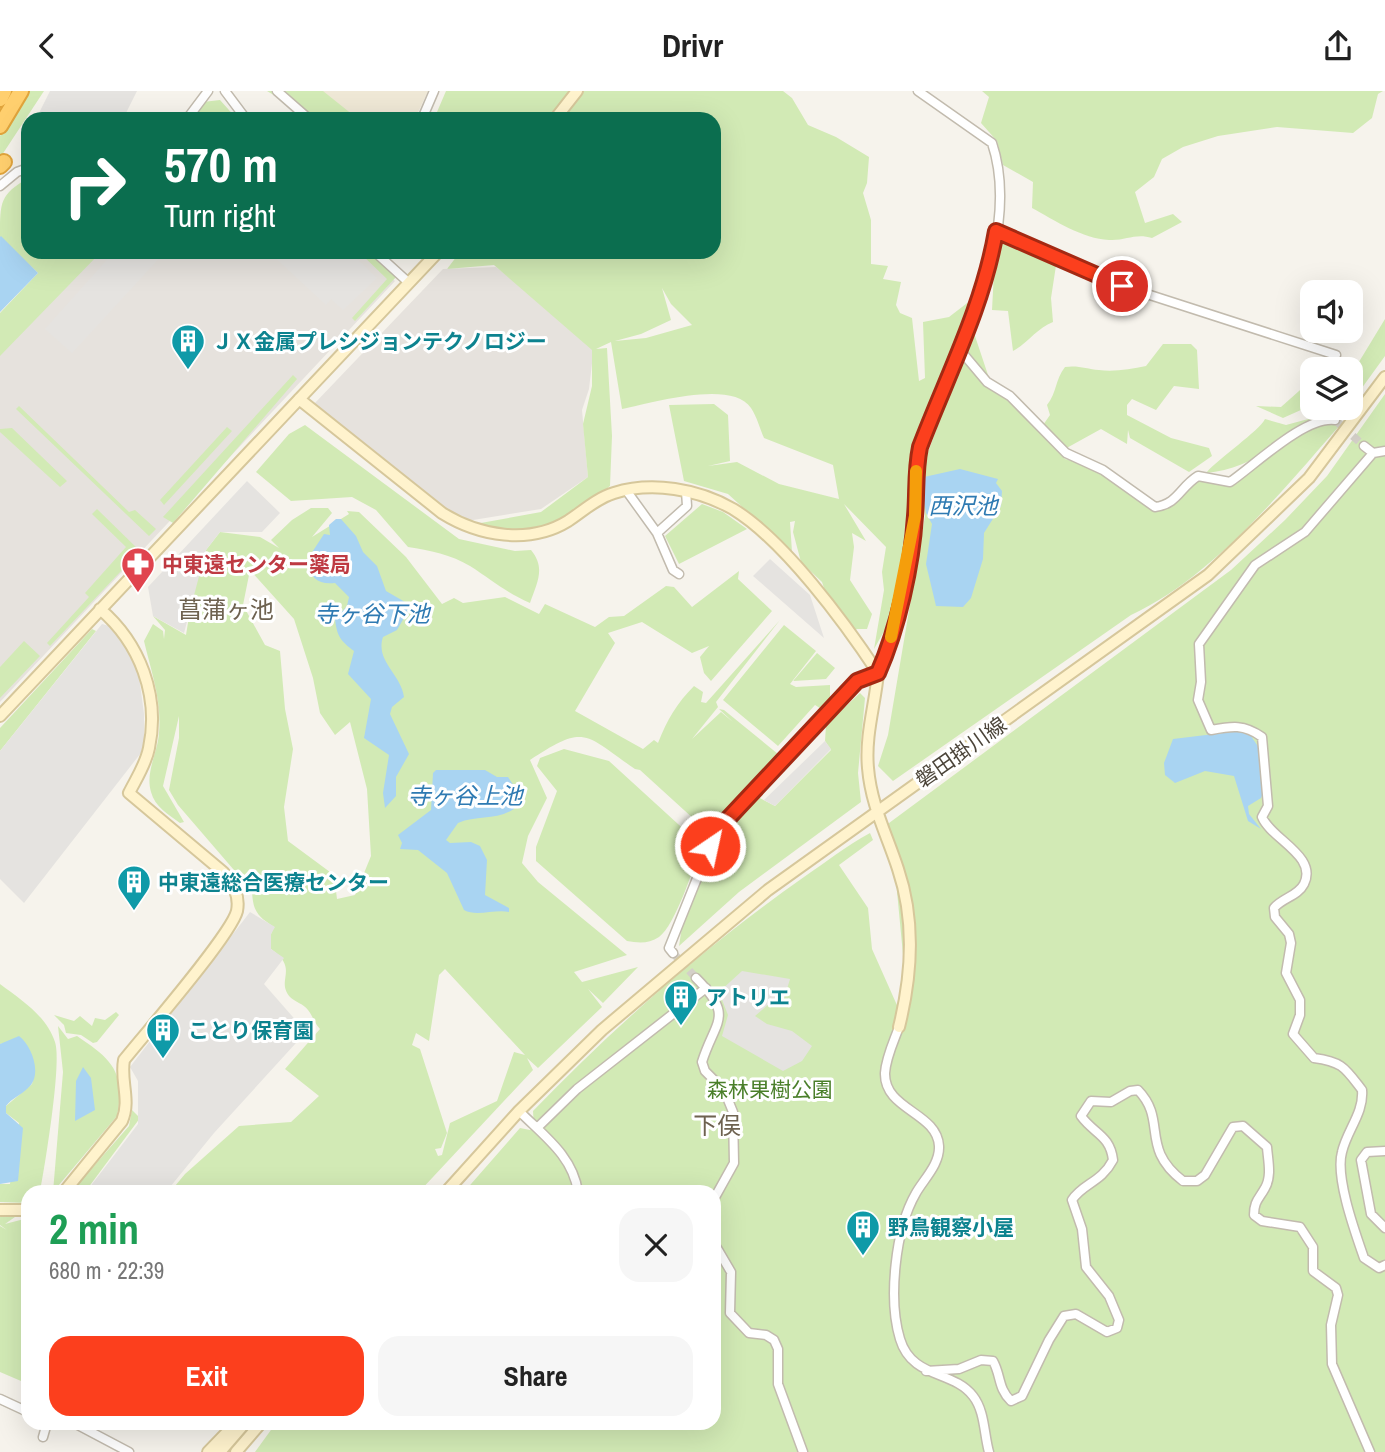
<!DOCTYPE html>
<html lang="en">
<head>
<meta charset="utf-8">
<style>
	:root { --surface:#fff; --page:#f6f6f6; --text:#222; --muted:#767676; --accent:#fc3f1d }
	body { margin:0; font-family:"Archivo Narrow","Noto Sans JP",sans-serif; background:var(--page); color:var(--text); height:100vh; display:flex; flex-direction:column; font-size:26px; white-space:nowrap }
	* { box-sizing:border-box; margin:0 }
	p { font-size:23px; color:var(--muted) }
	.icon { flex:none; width:38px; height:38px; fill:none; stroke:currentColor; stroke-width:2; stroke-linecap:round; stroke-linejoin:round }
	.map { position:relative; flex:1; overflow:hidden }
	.side { position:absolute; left:21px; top:1094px; width:700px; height:245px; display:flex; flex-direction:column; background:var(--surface); border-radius:21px; box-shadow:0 7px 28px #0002 }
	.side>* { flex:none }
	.top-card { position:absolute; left:21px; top:21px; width:700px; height:147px; border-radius:21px; box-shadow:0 7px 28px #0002; background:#0b6e4f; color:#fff; overflow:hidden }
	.buttons { position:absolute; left:1300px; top:189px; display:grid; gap:14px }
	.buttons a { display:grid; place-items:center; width:63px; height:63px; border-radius:14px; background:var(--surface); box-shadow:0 7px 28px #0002; font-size:35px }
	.pin { position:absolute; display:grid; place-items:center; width:60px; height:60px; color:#fff; margin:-30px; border:4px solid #fff; border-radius:50%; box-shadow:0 2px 7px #0007 }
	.me { position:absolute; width:77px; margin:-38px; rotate:34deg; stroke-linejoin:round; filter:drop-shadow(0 0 5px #0008) }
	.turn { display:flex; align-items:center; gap:24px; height:147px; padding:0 28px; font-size:32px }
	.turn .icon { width:91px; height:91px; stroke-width:2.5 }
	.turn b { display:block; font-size:49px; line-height:60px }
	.round { display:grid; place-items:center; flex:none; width:74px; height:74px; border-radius:21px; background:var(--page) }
	.summary { display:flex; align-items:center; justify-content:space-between; height:119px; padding:0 28px }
	h1 { font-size:42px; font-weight:700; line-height:52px; color:#1e9e55 }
	.action { display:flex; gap:14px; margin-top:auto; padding:14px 28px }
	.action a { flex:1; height:80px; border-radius:21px; background:var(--accent); color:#fff; font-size:28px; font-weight:700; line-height:80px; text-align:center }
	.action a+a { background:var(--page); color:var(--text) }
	header { display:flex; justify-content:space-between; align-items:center; height:91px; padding:0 28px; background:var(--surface); font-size:32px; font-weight:700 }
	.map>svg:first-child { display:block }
</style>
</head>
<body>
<header><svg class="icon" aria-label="back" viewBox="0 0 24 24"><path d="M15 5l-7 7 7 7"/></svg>Drivr<svg class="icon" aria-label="share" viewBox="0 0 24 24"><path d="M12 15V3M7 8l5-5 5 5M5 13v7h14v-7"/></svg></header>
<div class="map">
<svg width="1385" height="1361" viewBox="0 0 1385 1361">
	<rect width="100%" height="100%" fill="#f6f3ec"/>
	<path fill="#e6e2dd" d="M96,161H363L395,190L0,611V264Z
		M496,176L594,255L589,298L582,319L588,386L541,418L467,430L450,423L314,313L443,178Z"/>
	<path fill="#efe8d6" d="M270,0H428L415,28H309Z"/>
	<path fill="#d2eab5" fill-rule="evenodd" d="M27,0H44L0,67V45Z
		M267,0H323L358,28H313Z
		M446,0H783L792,7L808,34L836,46L869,66L867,92L863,102L871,129V173L888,175L883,188L901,191L896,214L900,222L912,227L919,290L925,287L923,231L949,226L975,206L949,284L931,315L913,363L902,485L891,528L874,558L884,499L882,481L886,456L844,413L866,450L852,442L854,456L850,489L872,523L867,538H857L845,546L834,527L822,491L801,471L793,441L795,430L790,431L792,461L728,403L684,390L669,314L714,313L728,324L730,370L708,375L737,371L779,393L839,408L833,374L764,347C760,338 757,326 751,317C732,288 652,312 622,318L611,251L596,258L607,257L612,345L610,395L562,433L523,443L464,435L541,421L588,386L583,333L592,295V259L494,174L447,178L460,161H714V28H434ZM662,197L671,213L692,234L646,247L615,250L641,243L671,229Z
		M982,0H1383L1378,3L1372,27L1353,42L1277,36L1218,45L1183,56L1162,68L1154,86L1135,101L1145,132L1173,123L1182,131L1152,147C1135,142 1126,150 1109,149C1083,148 1054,129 1032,117L1033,91L1003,74L997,50L981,32L989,6Z
		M220,9L237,28H193L203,11Z
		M28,87V161H101L0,265V222L38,182L0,146C0,110 0,104 28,87Z
		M996,144L1043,166L1057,168L1051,207L1053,231C1037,237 1028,252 1013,260L1008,220L992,219Z
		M359,161H372L397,185L355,230L352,227L387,188Z
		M1385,228V265L1351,312V284Z
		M973,239L990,290L1041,337L1050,324L1047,314C1057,301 1055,289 1065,276C1078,274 1087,278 1099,279C1114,281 1131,278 1146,275L1163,253H1191L1197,259L1199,298L1174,295L1156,319L1132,308L1127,314V324L1171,347L1209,357L1212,365L1189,381L1130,347L1128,339L1127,353L1101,338L1063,359L1046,343L1065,368L1103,379L1155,416L1173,411L1198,385L1230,390L1323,327L1341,333C1282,400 1213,486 1131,524L893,690L878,675L888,644L925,425L920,383Z
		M293,284L297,288L173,432L163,426Z
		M1308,292H1312V314L1283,327L1256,315L1281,316Z
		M1385,303V1361H255L276,1332H714V1101H464L520,1037L530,1039L534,1036L533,1020C616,934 706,855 804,786C826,771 846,755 870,742L873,749L839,774L868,817L872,858L900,921L907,906L893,758L885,735L1231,479L1285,429L1327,385Z
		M19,315L129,421L135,419L156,438L149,445L16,318Z
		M1312,327C1279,353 1249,378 1206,382C1219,367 1259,340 1265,328L1286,334Z
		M305,334L459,448L515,460L531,459C546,477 537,492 530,512C505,501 492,489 470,475C452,464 429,459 408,456L376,419L352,406L291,410L256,381L289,343Z
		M227,336L232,340L164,414L160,409Z
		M12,337L67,390L60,396L0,341V338Z
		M702,413L723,421L747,438L679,473L665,445Z
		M311,417H328L332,422L312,446L349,423L347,420L359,421L406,466L442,513L454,507L463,512L505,506L539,523L545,513L595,536L609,526L624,525L666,495L674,496L692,516L739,480L738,488L772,520L711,590L704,582L700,566L709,555L692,562L642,531L608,542L615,552L575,620L643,658L654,649L658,652C667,629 677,612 694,595L703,601L701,611L706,612L780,529L716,611L718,616L692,648L721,621L733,631L719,618L724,619L778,663L713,739L707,740L640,679L635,678C584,643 586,632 530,669L547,707L528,745L522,772L538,791L627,864L574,881L582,891L638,876L603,912L588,898L602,916L538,977L527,967L533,979L419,1101H170L185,1083L239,1035L291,1031L319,1005L285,978L320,938C314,932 313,925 308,919C304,913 295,911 290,906C275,889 300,878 271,858V843L274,836C257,825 253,820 252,800L178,714L169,699L179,647V625L163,695L184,731L180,732C168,723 155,716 151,701C145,681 158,661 159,642C162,609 151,580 144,550L153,533L163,540L164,548L165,539L153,525L186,544L193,501L206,459L220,441L260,446L279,457L271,449L292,429ZM250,479L294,528L313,587L320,622L335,644L350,631L367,698L371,765L355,804L337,808L334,784L288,750L284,716L293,658L285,618L280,560L265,554L243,514ZM445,878L525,964L514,961L497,1010L450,1032L442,1064L438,1065L435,1058L441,1057L447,1042L420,958L412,954L416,942L429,950L439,884Z
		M97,418L140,460L50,555L47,552L89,506L85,502L126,456L92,423Z
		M784,534L816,560L790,593L796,596L830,594V612L823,619L815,614L778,655L723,609Z
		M92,538L96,540L0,660V637Z
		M24,550L40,565L0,607V576Z
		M817,562L835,577L826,588L793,590Z
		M860,602L865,607L858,682L861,711L739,801L679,855L683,829L712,749L756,705L775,715L831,659L825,650L826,634Z
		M564,658L609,670L701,754C695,774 675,835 659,846C649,853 638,852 627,850L536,770V756L557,700L537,675L540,667Z
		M0,893C21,909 46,924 55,951C62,971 45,1075 40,1101H28V1112L0,1111V1093H10L19,1032L6,1022V1015L32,993L35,979L14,950L0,953Z
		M116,921L119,924L97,951L93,952L81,944L66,942L64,934L54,924L74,930L80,925L92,935L95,927L105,929Z
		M58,935L68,948L77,945C111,968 126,980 117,1025L53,1101L63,981Z
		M132,1019L140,1027L85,1101H71L129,1035Z
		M0,1126H15L5,1133L28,1127V1293L0,1281V1135L7,1139L0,1134Z"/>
	<path fill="#e5e3e0" d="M50,0H137L123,28H36Z
		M114,161H165L72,262L45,238Z
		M269,161H350L377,187L343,219L331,208L326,214Z
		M247,390L280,422L262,441H220L206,459L184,542L153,525L148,496Z
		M770,468L810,504L824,547L753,485Z
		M102,533L113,536L138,578L144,623V658L24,812L0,788V660Z
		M825,650L831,658L775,715L764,709Z
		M250,821L275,836L271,843V858L284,867L264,893L306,941L214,1042L166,1101H86L138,1033V990L130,976Z
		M742,880L790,888L784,908L771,911L755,925L767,933L792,940L812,955L802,970L783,980L722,945L728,924L719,901Z"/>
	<path fill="#a9d4f2" d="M1,145L38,182L0,221V146Z
		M960,378L998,388L996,392L1002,400L1001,415L984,442L983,468L971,507L963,516L936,515L926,473L932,433L926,422L922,398L925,397L924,386Z
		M336,428H341L356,445L363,461L377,475L386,500L405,511L408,520L397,539L383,546C375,570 401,583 404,606L392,616L390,623L409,663L396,686V705L385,717L383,702L389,664L364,647L371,608L348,583L354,560C341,550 337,546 335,528L347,515L349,506L335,492C318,494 312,487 305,472L324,443L330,444L329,434Z
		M1239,640L1251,645L1263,663L1265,697L1261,707L1248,715L1249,723L1261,738L1248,730L1234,685L1205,680L1175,692L1165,684L1164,672L1173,648Z
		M436,679H485L497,686H508L516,698L514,718C496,730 477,724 458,732L446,749L450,752L471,751L480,755L487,769L485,804L509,817V821C495,818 476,826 464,819L447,782L418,759L400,758L402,752L398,744L431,719L433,682Z
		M19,945C32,955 43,984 28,997C21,1004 12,1007 6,1015V1022L23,1037L18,1090L0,1093V953Z
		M83,976L91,987L95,1019L75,1030L76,990Z"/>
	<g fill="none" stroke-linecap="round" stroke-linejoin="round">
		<path stroke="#d4d0c8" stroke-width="8" stroke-dasharray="8 4" stroke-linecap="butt" d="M1335,329L1364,355
			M673,862L696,887"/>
		<g stroke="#c2bbae" stroke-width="11">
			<path id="street" d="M225,0L246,28
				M277,0L309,28
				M187,28L208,0
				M422,28L434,0
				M0,95L17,81L28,77
				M996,140L1122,195L1336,264
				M375,161L408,191
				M960,259L987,291L1010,305L1066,362L1103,379L1155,416C1178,413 1180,396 1198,385L1230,391C1256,373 1305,325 1335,329
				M1364,355L1373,362L1385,360
				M1373,362L1305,441L1255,474L1199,553L1201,591L1198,609L1211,639C1232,635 1244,633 1262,646L1268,715L1262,726C1271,748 1318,765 1304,793C1298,805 1282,807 1274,817L1275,826L1289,843L1291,852L1286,882L1300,909V924L1293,943L1314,967C1343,971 1345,977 1362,999C1364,1022 1347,1039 1342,1061C1335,1086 1355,1141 1364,1167L1379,1177L1385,1174
				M626,399L657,442L673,479L679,483
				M657,442L687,415L686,400
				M673,862L669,857L710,755L709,748L857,590L878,582C897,539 912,472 915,425C917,402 915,380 920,356C954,268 1024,147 992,52L918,0
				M696,887C735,926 715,929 702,971L705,980L724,999L733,1021L734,1072L714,1108
				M899,936C894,950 886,966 885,982C884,1019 937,1021 939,1055C940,1073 924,1088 916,1102C895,1138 888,1209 900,1248C912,1288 953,1279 973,1305C985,1320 984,1344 989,1361
				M519,1020C544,1045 573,1065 578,1101
				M537,1037L577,998L706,897
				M1385,1060L1367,1061L1361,1069L1371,1123L1385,1137
				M714,1152L731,1181L730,1222L749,1242L766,1244L774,1249L778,1258V1293L803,1361
				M926,1280L959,1278L981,1269L993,1270C1001,1284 998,1298 1011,1310L1022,1305L1049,1249L1064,1225L1076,1223L1107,1241L1117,1237L1119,1229L1109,1205L1086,1176L1082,1138L1072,1109C1083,1092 1101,1092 1113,1069C1110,1044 1094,1043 1081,1025L1091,1010L1111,1011L1130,1000L1138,999C1168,1030 1139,1056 1183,1090H1197L1205,1084L1233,1036L1243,1035L1267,1056C1268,1070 1272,1085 1265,1097C1259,1108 1254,1110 1254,1124L1262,1130L1300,1136L1313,1156V1180L1336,1197L1338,1204L1331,1234L1332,1273L1370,1361
				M0,1308L28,1321
				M74,1332L129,1361
				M43,1346L47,1332"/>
		</g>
		<g stroke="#d6c79b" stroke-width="14">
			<path id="secondary" d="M555,28L577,0
				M299,308L442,422C479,445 529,454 568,430C583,420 597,407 614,402C652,390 698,398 733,418C784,449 845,532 878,582C875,614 865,644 868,677C871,714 887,744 898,778C916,831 912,884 899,936
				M0,625L438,161
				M64,1101L122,1030C131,1009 120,990 124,969C145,943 231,844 237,820C240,804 233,793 223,781L129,702C136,688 146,673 149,657C160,605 140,552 100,518
				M446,1101L519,1020L602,939L768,799L1208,484L1309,387L1385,286
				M0,1119H28
				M208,1361L236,1332
				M220,1361L245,1332
				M236,1361L261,1332"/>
		</g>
		<g stroke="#e0a43c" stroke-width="18">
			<path id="highway" d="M0,8L4,0
				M0,35L21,0
				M0,75L4,71"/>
		</g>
		<use href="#street" stroke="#fff" stroke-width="8"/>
		<use href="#secondary" stroke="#fff3cd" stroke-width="10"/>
		<use href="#highway" stroke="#ffcf6e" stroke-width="14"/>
	</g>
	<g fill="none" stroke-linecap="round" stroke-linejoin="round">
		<g stroke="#a42913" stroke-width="18">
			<path id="route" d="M710,755L709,748L857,590L878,582C898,537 912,474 915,425C917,402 915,380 920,356C947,285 983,216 996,140L1122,195"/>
		</g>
		<use href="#route" stroke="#fc3f1d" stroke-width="12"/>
		<path stroke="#f59e0b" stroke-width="12" d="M891,546L915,425L916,380"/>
	</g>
	<defs>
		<g id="building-pin" transform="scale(1.75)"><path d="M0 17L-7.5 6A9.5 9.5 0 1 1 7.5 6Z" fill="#0f9aa8" stroke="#fff"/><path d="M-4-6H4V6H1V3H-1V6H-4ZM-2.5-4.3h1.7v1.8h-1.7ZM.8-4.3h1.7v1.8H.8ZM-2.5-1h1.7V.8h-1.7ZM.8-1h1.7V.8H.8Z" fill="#fff"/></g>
		<g id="pharmacy-pin" transform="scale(1.75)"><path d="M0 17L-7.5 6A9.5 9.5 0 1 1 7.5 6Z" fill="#e0444e" stroke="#fff"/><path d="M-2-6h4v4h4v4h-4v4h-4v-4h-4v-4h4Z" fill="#fff"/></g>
	</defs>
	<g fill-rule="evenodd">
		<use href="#building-pin" x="188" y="250"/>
		<use href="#pharmacy-pin" x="138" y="473"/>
		<use href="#building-pin" x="134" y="791"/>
		<use href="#building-pin" x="681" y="906"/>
		<use href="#building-pin" x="163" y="939"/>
		<use href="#building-pin" x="863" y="1136"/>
	</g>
	<g text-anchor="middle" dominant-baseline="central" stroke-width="6" stroke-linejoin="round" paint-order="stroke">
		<g font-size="21" font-weight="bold" fill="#0d838f" stroke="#fff" text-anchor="start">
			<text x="212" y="250">ＪＸ金属プレシジョンテクノロジー</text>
			<text x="158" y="791">中東遠総合医療センター</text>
			<text x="706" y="906">アトリエ</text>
			<text x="188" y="939">ことり保育園</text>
			<text x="888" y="1136">野鳥観察小屋</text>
		</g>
		<g font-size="21" font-weight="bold" fill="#be3a42" stroke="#fff" text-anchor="start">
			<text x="162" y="473">中東遠センター薬局</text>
		</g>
		<g font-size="21" fill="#4b4439" stroke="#fff">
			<text transform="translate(961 661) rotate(-35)">磐田掛川線</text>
		</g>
		<g font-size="21" fill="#4a7f2a" stroke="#fff">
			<text x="770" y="998">森林果樹公園</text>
		</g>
		<g font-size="23" font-style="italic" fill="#2e7ab2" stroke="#fff">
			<text x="963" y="414">西沢池</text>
			<text x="372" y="522">寺ヶ谷下池</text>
			<text x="465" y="704">寺ヶ谷上池</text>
		</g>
		<g font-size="24" fill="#6e6250" stroke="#fff">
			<text x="226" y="518">菖蒲ヶ池</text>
			<text x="717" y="1034">下俣</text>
		</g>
	</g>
</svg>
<div class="buttons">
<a><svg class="icon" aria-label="sound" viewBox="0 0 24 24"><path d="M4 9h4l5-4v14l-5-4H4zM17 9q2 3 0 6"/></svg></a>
<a><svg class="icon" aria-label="layers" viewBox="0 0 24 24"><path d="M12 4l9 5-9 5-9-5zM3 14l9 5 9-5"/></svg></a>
</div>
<div class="pin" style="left:1122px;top:195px;background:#d93025"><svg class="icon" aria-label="arrive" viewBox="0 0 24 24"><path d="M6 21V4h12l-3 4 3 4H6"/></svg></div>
<svg class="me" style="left:710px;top:755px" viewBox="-20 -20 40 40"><circle r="17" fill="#fc3f1d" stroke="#fff" stroke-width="3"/><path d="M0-11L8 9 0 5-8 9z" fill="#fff"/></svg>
<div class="top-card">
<div class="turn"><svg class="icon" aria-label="right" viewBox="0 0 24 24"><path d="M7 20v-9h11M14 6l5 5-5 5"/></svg><div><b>570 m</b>Turn right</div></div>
</div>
<section class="side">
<div class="summary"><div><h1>2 min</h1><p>680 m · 22:39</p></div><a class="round"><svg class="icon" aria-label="close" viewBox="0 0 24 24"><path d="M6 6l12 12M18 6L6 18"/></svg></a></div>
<div class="action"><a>Exit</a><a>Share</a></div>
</section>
</div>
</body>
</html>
